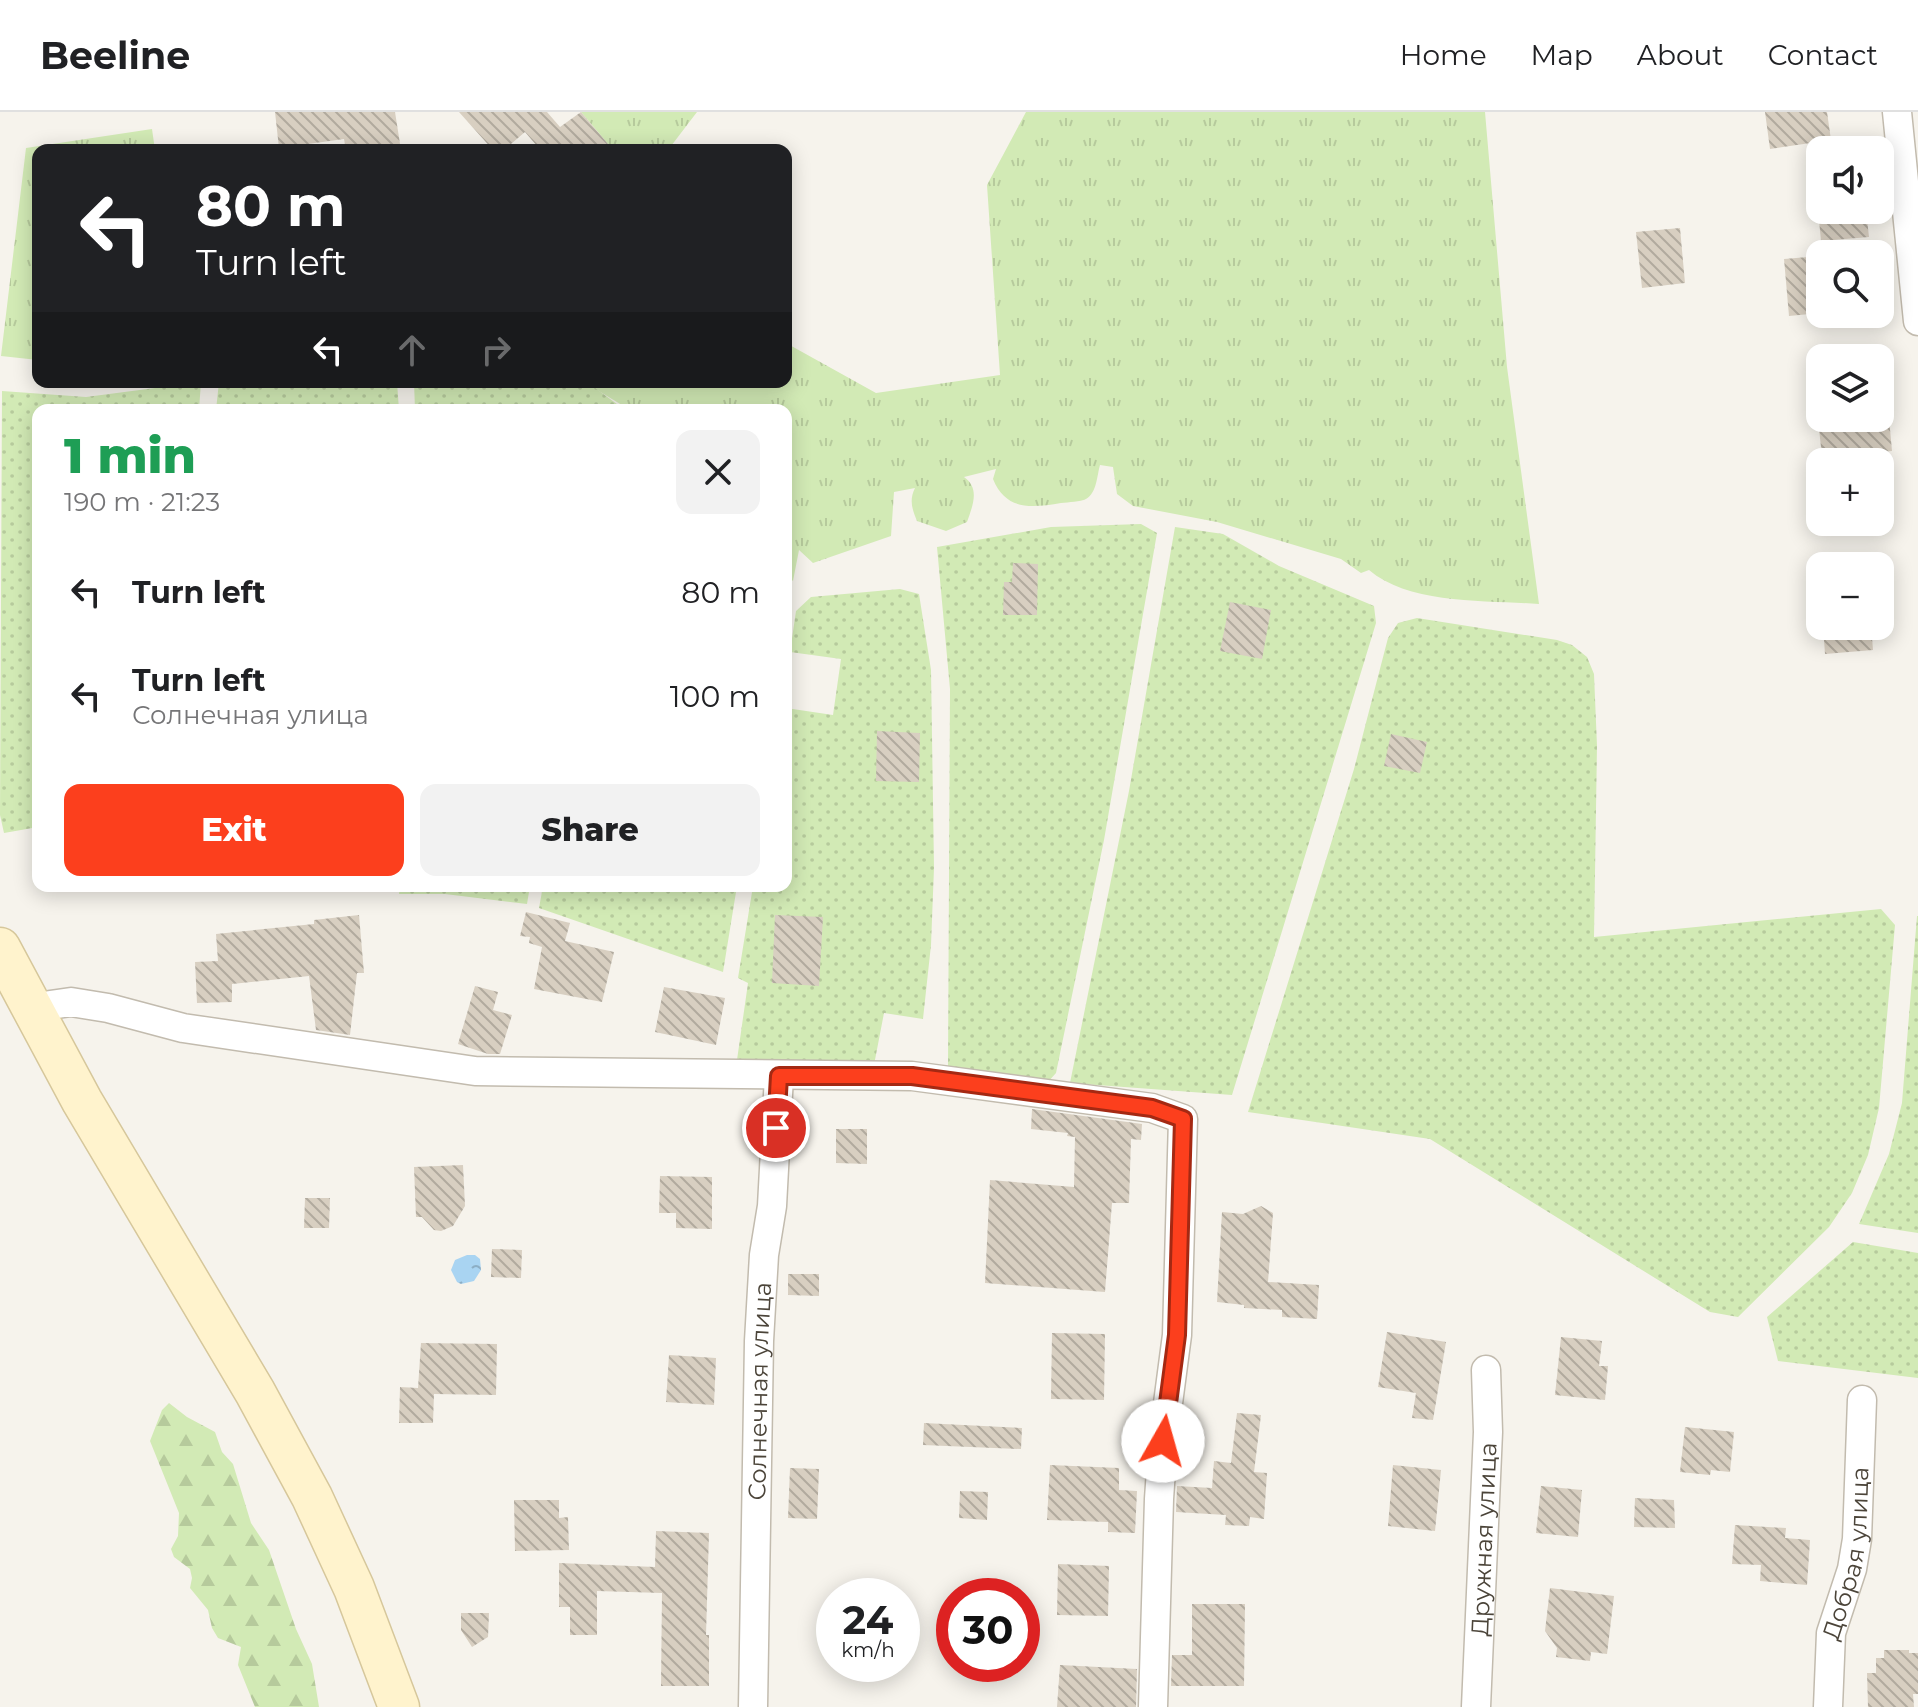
<!DOCTYPE html>
<html lang="en">
<head>
<meta charset="utf-8">
<style>
	:root { --surface:#fff; --page:#f2f2f2; --text:#202124; --muted:#757577; --line:#e0e0e0; --accent:#fc3f1d }
	body { margin:0; font-family:Montserrat,sans-serif; background:var(--page); color:var(--text); height:100vh; display:flex; flex-direction:column; font-size:30px; white-space:nowrap }
	* { box-sizing:border-box; margin:0 }
	p { font-size:26px; color:var(--muted) }
	.icon { flex:none; width:44px; height:44px; fill:none; stroke:currentColor; stroke-width:2; stroke-linecap:round; stroke-linejoin:round }
	.map { position:relative; flex:1; overflow:hidden }
	.panel { position:absolute; left:32px; top:292px; width:760px; height:488px; display:flex; flex-direction:column; background:var(--surface); border-radius:16px; box-shadow:0 4px 20px #0003 }
	.panel>* { flex:none }
	.banner { position:absolute; left:32px; top:32px; width:760px; height:244px; border-radius:16px; box-shadow:0 4px 20px #0003; background:#202124; color:#fff; overflow:hidden }
	.tools { position:absolute; left:1806px; top:24px; display:grid; gap:16px }
	.tools a { display:grid; place-items:center; width:88px; height:88px; border-radius:16px; background:var(--surface); box-shadow:0 4px 20px #0003; font-size:40px }
	.speed { position:absolute; left:816px; top:1466px; display:flex; gap:16px; font-size:40px; font-weight:700; text-align:center }
	.speed>* { display:grid; place-content:center; width:104px; height:104px; border-radius:50%; background:var(--surface); box-shadow:0 4px 20px #0003; line-height:1 }
	.speed small { font-size:20px; font-weight:400 }
	.speed .limit { border:12px solid #d22; background:#fff; color:#111 }
	.pin { position:absolute; display:grid; place-items:center; width:68px; height:68px; color:#fff; margin:-34px; border:4px solid #fff; border-radius:50%; box-shadow:0 2px 8px #0007 }
	.me { position:absolute; width:88px; margin:-44px; rotate:7deg; stroke-linejoin:round; filter:drop-shadow(0 0 6px #0008) }
	.turn { display:flex; align-items:center; gap:28px; height:168px; padding:0 32px; font-size:36px }
	.turn .icon { width:104px; height:104px; stroke-width:2.5 }
	.turn b { display:block; font-size:56px; line-height:68px }
	.lanes { display:flex; align-items:center; height:76px; padding:0 32px; background:#0003; justify-content:center; gap:40px; direction:ltr }
	.lanes .off { opacity:.35 }
	.round { display:grid; place-items:center; flex:none; width:84px; height:84px; border-radius:16px; background:var(--page) }
	.headline { display:flex; align-items:center; justify-content:space-between; height:136px; padding:0 32px }
	h1 { font-size:48px; font-weight:800; line-height:60px; color:#1e9e55 }
	.action { display:flex; gap:16px; margin-top:auto; padding:16px 32px }
	.action a { flex:1; height:92px; border-radius:16px; background:var(--accent); color:#fff; font-size:32px; font-weight:800; line-height:92px; text-align:center }
	.action a+a { background:var(--page); color:var(--text) }
	ul { padding:0; list-style:none }
	li { display:flex; align-items:center; gap:24px; height:104px; padding:0 32px }
	li div { flex:1 }
	li b { display:block; font-size:30px }
	li em { font-style:normal }
	header { display:flex; align-items:center; gap:48px; box-sizing:border-box; height:112px; padding:0 40px; background:var(--surface); border-bottom:2px solid var(--line) }
	header strong { font-size:38px }
	nav { display:flex; gap:44px; margin-inline-start:auto; font-size:28px }
	.map>svg:first-child { display:block }
</style>
</head>
<body>
<header>
<strong>Beeline</strong>
<nav><a>Home</a><a>Map</a><a>About</a><a>Contact</a></nav>
</header>
<div class="map">
<svg width="1918" height="1595" viewBox="0 0 1918 1595">
	<defs>
		<pattern id="grass-tufts" width="24" height="20" patternUnits="userSpaceOnUse" patternTransform="scale(2)"><rect width="24" height="20" fill="#d2eab5"/><path d="M3 7l-1-3M5 7V3M7 7l1-3M15 17l-1-3M17 17v-4M19 17l1-3" fill="none" stroke="#b6ca9c"/></pattern>
		<pattern id="forest-firs" width="22" height="20" patternUnits="userSpaceOnUse" patternTransform="scale(2)"><rect width="22" height="20" fill="#d2eab5"/><path d="M5 1l3.5 6h-7zM16 11l3.5 6h-7z" fill="#b6ca9c"/></pattern>
		<pattern id="garden-dots" width="8" height="8" patternUnits="userSpaceOnUse" patternTransform="scale(2)"><rect width="8" height="8" fill="#d2eab5"/><path d="M2 2h.1M6 6h.1" fill="none" stroke="#b6ca9c" stroke-width="1.8" stroke-linecap="round"/></pattern>
		<pattern id="water-ripples" width="26" height="14" patternUnits="userSpaceOnUse" patternTransform="scale(2)"><rect width="26" height="14" fill="#a9d4f2"/><path d="M2 4q2-2 4 0t4 0M15 11q2-2 4 0t4 0" fill="none" stroke="#8caec5"/></pattern>
		<pattern id="building-back-hatch" width="6" height="6" patternUnits="userSpaceOnUse" patternTransform="scale(2)"><rect width="6" height="6" fill="#d8cfc1"/><path d="M-1 5l2 2M0 0l6 6M5-1l2 2" fill="none" stroke="#b1aa9e"/></pattern>
	</defs>
	<rect width="100%" height="100%" fill="#f6f3ec"/>
	<path fill="url(#grass-tufts)" d="M581,0H697L668,38H601L608,32Z
		M1026,0H1485L1507,255L1539,492C1487,488 1410,493 1369,458L1361,461L1341,447L1217,410L1133,394L1117,382L1113,355L1100,353C1097,363 1097,381 1086,387C1080,390 1069,390 1061,391C1032,396 1006,399 993,367L996,357L964,365C980,376 973,393 967,410L946,419L917,409C912,397 909,388 915,376L894,380L891,424L813,451L799,438L793,469L786,462V298H630L584,270H786V231L876,281L1000,263L987,73Z
		M152,17L155,38H38V248L1,244L26,36Z"/>
	<path fill="url(#forest-firs)" d="M169,1291L187,1305L215,1320L222,1340L233,1352L251,1411L269,1438L296,1517L312,1552L319,1595H255L238,1553L241,1535L218,1526L212,1516L208,1498L190,1476L192,1466L190,1457L174,1445L171,1437L178,1424L179,1401L150,1329L162,1298Z"/>
	<path fill="url(#garden-dots)" d="M201,270L199,298H38V715L4,721L0,703L2,279L86,285Z
		M219,270H397L399,298H216Z
		M414,270H587L625,298H415Z
		M1141,412L1157,421L1104,728L1056,961L1047,971L948,956L950,577L937,435L1051,415Z
		M1175,415L1223,422L1279,454L1374,494L1376,511L1232,983L1070,971L1129,679Z
		M900,477L919,482L931,558L934,756L931,833L923,907L884,901L874,953L737,948L748,871L738,866L753,774H786V596L833,603L841,547L790,540L796,499L811,485Z
		M1417,506L1557,528L1572,533L1587,545L1594,562L1597,634L1594,825L1881,797L1895,813L1879,996L1868,1043L1852,1081L1829,1115L1738,1205L1710,1200L1430,1027L1248,1000L1354,657L1388,526L1398,511Z
		M400,774H530L527,792L445,782H399Z
		M543,774H737L723,860L539,796Z
		M1917,804H1918V1121L1859,1112L1889,1042L1902,991Z
		M1853,1130L1918,1141V1266L1778,1249L1767,1205Z"/>
	<path fill="url(#water-ripples)" d="M467,1143H475L480,1147L481,1158L474,1169L461,1172L457,1170L451,1158L455,1148Z"/>
	<path fill="url(#building-back-hatch)" d="M275,0H395L401,38H346L344,27L279,36Z
		M459,0H547L560,15L581,0L613,38H533L537,34L525,20L504,38H493Z
		M1765,0H1827L1831,28L1770,37Z
		M1818,98H1866L1869,125L1821,129Z
		M1680,116L1685,171L1642,176L1636,120Z
		M1820,144V201L1789,204L1784,147Z
		M1835,306H1889L1892,339L1822,344L1818,308Z
		M1013,451L1038,452L1037,503H1003L1004,470H1012Z
		M1230,490L1271,498L1262,547L1220,539Z
		M1823,514H1871L1873,538L1825,542Z
		M877,619L920,621L919,670L876,669Z
		M1391,622L1427,630L1420,661L1384,654Z
		M526,800L570,811L565,829L614,840L602,890L534,877L542,835L529,831L530,825L520,824Z
		M359,803L364,861H357L350,923L316,918L309,864L232,872V890L197,891L195,850L218,849L216,822L314,812V808Z
		M775,803L823,805L819,874L772,871Z
		M475,874L498,880L493,898L512,903L500,942H488L458,932Z
		M664,875L725,886L716,933L655,920Z
		M1032,997L1142,1012L1141,1028L1131,1027L1129,1091H1112L1105,1180L985,1171L990,1068L1074,1075L1075,1025L1067,1024L1068,1021L1031,1017Z
		M836,1017H867V1052L836,1051Z
		M463,1053L465,1094L453,1114L441,1119L434,1118L422,1105H416L414,1055Z
		M660,1064L712,1065V1117L676,1116V1101H659Z
		M305,1086H330L329,1116H304Z
		M1261,1094L1273,1101L1268,1170L1319,1173L1317,1207L1282,1205V1198L1244,1196V1193L1217,1190L1222,1100L1243,1102Z
		M492,1137L522,1138L521,1166L491,1165Z
		M788,1162H819V1184L788,1183Z
		M1387,1220L1446,1230L1433,1308L1412,1306L1416,1281L1378,1275Z
		M1052,1221L1105,1222L1104,1288L1051,1287Z
		M1561,1225L1602,1229L1599,1254H1608L1605,1288L1555,1283Z
		M421,1231L497,1232L496,1283L434,1282L433,1311H399L400,1275L418,1276Z
		M669,1243L716,1246L714,1293L666,1290Z
		M1237,1301L1261,1303L1254,1360L1267,1361L1264,1407L1250,1405L1249,1414L1225,1413L1226,1403L1176,1400L1177,1374L1212,1376L1214,1349L1231,1351Z
		M924,1311L1022,1316L1021,1337L923,1333Z
		M1685,1315L1734,1320L1730,1360L1711,1358L1710,1363L1680,1360Z
		M1050,1353L1119,1356V1378L1137,1379L1135,1421L1108,1420V1410L1047,1408Z
		M1393,1353L1441,1358L1435,1419L1388,1414Z
		M790,1356L819,1357L817,1407L788,1406Z
		M1541,1374L1582,1378L1578,1425L1536,1421Z
		M960,1379L988,1380L987,1408L959,1406Z
		M1635,1386L1674,1388L1675,1416L1634,1415Z
		M514,1388H559V1406L568,1405L569,1438L515,1439Z
		M1735,1413L1786,1416L1785,1426L1810,1428L1807,1473L1760,1469L1761,1453L1732,1452Z
		M656,1419L709,1421L706,1523H709V1574H661L662,1481L597,1479V1523H570V1495H559V1451L655,1455Z
		M1058,1452L1109,1454L1108,1504L1057,1503Z
		M1550,1476L1614,1484L1607,1542L1591,1540L1590,1549L1556,1545L1557,1536L1545,1519Z
		M1192,1492H1245L1244,1574H1171L1172,1543H1192Z
		M461,1501H489L488,1525L472,1535L461,1518Z
		M1884,1538H1909V1541H1918V1582H1913L1914,1595H1868L1867,1561H1876V1546H1884Z
		M1060,1553L1137,1557L1136,1595H1057Z"/>
	<g fill="none" stroke-linecap="round" stroke-linejoin="round">
		<g stroke="#c2bbae" stroke-width="31">
			<g id="street">
				<path d="M1897,0L1918,209"/>
				<path d="M34,902L50,893L71,890L108,896L183,916L475,959L912,964L1152,996L1183,1007L1177,1223L1163,1329L1159,1387L1153,1595"/>
				<path id="s1" d="M753,1595L759,1229L764,1143L772,1094L779,964"/>
				<path id="s2" d="M1476,1595L1488,1320L1486,1258"/>
				<path id="s3" d="M1828,1595L1831,1521L1852,1457L1857,1427L1862,1288"/>
			</g>
		</g>
		<g stroke="#d6c79b" stroke-width="43">
			<path id="secondary" d="M0,836L82,989L255,1280L312,1385L354,1476L399,1595"/>
		</g>
		<use href="#street" stroke="#fff" stroke-width="28"/>
		<use href="#secondary" stroke="#fff3cd" stroke-width="40"/>
	</g>
	<g fill="none" stroke-linecap="round" stroke-linejoin="round">
		<g stroke="#a42913" stroke-width="20">
			<path id="route" d="M776,1016L779,964H912L1152,996L1183,1007L1177,1223L1163,1329"/>
		</g>
		<use href="#route" stroke="#fc3f1d" stroke-width="14"/>
	</g>
	<g text-anchor="middle" dominant-baseline="central" stroke-width="6" stroke-linejoin="round" paint-order="stroke">
		<g font-size="24" fill="#4b4439" stroke="#fff">
			<text stroke="none"><textPath href="#s1" startOffset="316">Солнечная улица</textPath></text>
			<text stroke="none"><textPath href="#s2" startOffset="168">Дружная улица</textPath></text>
			<text stroke="none"><textPath href="#s3" startOffset="156">Добрая улица</textPath></text>
		</g>
	</g>
</svg>
<div class="tools">
<a><svg class="icon" aria-label="sound" viewBox="0 0 24 24"><path d="M4 9h4l5-4v14l-5-4H4zM17 9q2 3 0 6"/></svg></a>
<a><svg class="icon" aria-label="search" viewBox="0 0 24 24"><circle cx="10" cy="10" r="6"/><path d="M15 15l6 6"/></svg></a>
<a><svg class="icon" aria-label="layers" viewBox="0 0 24 24"><path d="M12 4l9 5-9 5-9-5zM3 14l9 5 9-5"/></svg></a>
<a>+</a>
<a>−</a>
</div>
<div class="speed"><div>24<small>km/h</small></div><div class="limit">30</div></div>
<div class="pin" style="left:776px;top:1016px;background:#d93025"><svg class="icon" aria-label="arrive" viewBox="0 0 24 24"><path d="M6 21V4h12l-3 4 3 4H6"/></svg></div>
<svg class="me" style="left:1163px;top:1329px" viewBox="-20 -20 40 40"><circle r="19" fill="#fff"/><path d="M0-13L10 11 0 6-10 11z" fill="#fc3f1d"/></svg>
<div class="banner">
<div class="turn"><svg class="icon" aria-label="left" viewBox="0 0 24 24"><path d="M17 20v-9H6M10 6l-5 5 5 5"/></svg><div><b>80 m</b>Turn left</div></div>
<div class="lanes"><svg class="icon" aria-label="left" viewBox="0 0 24 24"><path d="M17 20v-9H6M10 6l-5 5 5 5"/></svg><svg class="icon off" aria-label="ahead" viewBox="0 0 24 24"><path d="M12 20V5M6 11l6-6 6 6"/></svg><svg class="icon off" aria-label="right" viewBox="0 0 24 24"><path d="M7 20v-9h11M14 6l5 5-5 5"/></svg></div>
</div>
<section class="panel">
<div class="headline"><div><h1>1 min</h1><p>190 m · 21:23</p></div><a class="round"><svg class="icon" aria-label="close" viewBox="0 0 24 24"><path d="M6 6l12 12M18 6L6 18"/></svg></a></div>
<ul>
<li><svg class="icon" aria-label="left" viewBox="0 0 24 24"><path d="M17 20v-9H6M10 6l-5 5 5 5"/></svg><div><b>Turn left</b></div><em>80 m</em></li>
<li><svg class="icon" aria-label="left" viewBox="0 0 24 24"><path d="M17 20v-9H6M10 6l-5 5 5 5"/></svg><div><b>Turn left</b><p>Солнечная улица</p></div><em>100 m</em></li>
</ul>
<div class="action"><a>Exit</a><a>Share</a></div>
</section>
</div>
</body>
</html>
